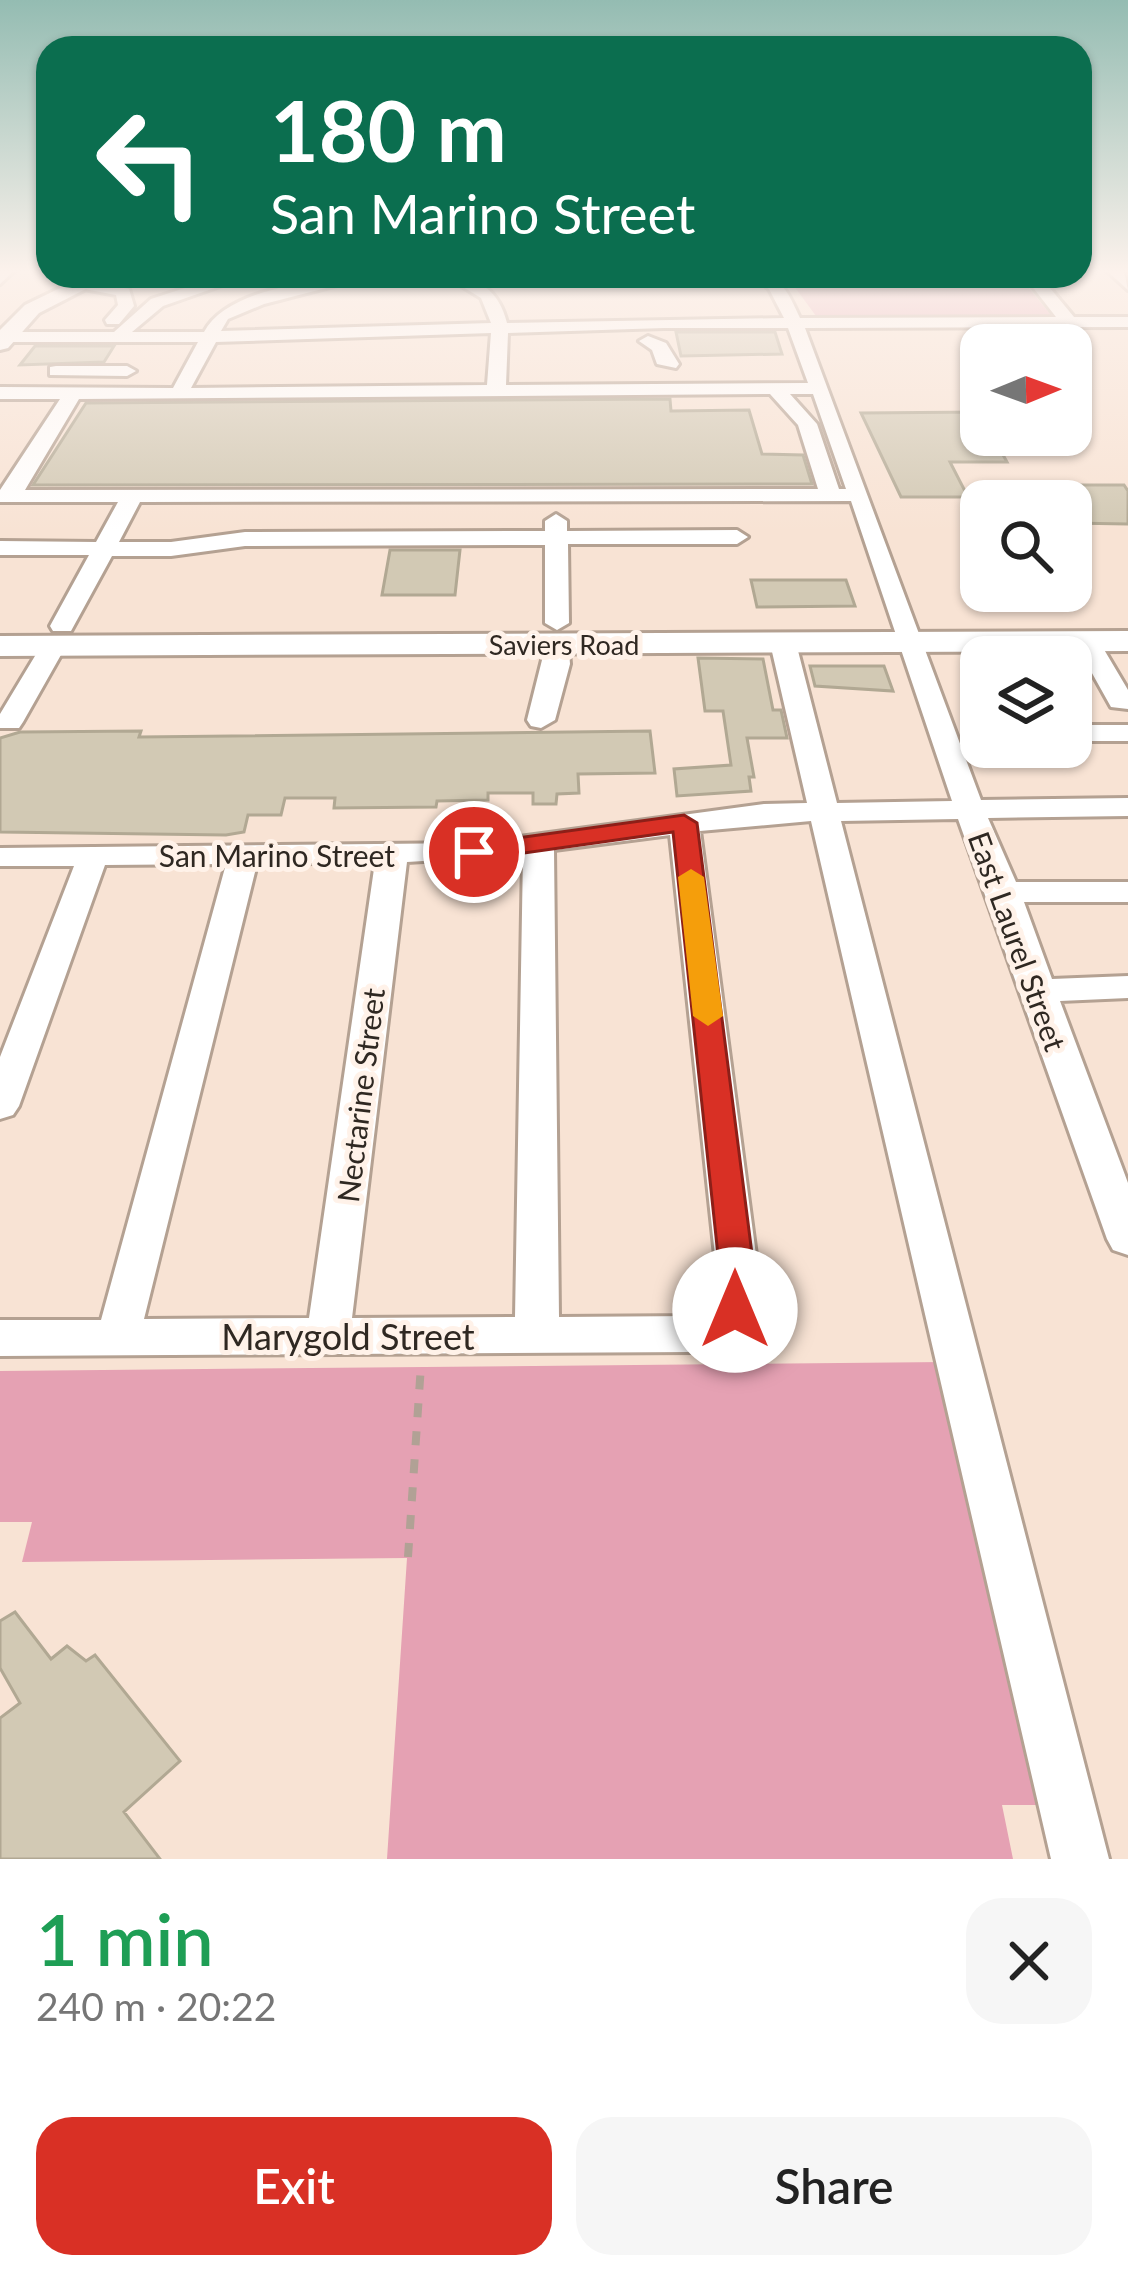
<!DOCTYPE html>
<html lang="en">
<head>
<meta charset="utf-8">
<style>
	:root { --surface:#fff; --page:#f6f6f6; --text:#222; --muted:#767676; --accent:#d93025 }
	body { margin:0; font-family:Lato,sans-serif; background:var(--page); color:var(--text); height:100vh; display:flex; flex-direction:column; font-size:45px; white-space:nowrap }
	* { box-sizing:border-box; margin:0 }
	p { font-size:39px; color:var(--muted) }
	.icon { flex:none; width:66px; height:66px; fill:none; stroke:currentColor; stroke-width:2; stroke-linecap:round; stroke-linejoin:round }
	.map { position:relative; height:1859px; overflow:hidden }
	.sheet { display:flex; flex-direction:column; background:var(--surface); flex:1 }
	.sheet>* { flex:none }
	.banner { position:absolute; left:36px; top:36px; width:1056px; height:252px; border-radius:36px; box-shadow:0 3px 9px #0004; background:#0b6e4f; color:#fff; overflow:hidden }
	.needle { width:78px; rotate:89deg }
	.tools { position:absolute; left:960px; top:324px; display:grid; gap:24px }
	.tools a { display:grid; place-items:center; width:132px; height:132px; border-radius:24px; background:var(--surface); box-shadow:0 3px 9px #0004; font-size:60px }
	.pin { position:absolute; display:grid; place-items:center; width:102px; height:102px; color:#fff; margin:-51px; border:6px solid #fff; border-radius:50%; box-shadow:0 3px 12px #0007 }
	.me { position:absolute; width:132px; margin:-66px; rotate:0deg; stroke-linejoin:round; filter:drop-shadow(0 0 9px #0008) }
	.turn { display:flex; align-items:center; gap:42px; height:252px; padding:0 36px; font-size:54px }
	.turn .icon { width:156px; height:156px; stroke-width:2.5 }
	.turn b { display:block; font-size:84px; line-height:102px }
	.round { display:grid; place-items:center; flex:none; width:126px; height:126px; border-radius:36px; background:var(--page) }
	.summary { display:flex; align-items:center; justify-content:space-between; height:204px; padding:0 36px }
	h1 { font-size:72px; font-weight:600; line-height:90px; color:#1e9e55 }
	.primary-button { display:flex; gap:24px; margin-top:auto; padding:24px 36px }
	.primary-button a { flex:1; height:138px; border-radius:36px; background:var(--accent); color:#fff; font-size:48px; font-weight:600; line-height:138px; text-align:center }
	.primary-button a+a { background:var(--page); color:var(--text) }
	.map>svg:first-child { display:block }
</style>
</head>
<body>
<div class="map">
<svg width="1128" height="1859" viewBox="0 0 1128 1859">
	<rect width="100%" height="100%" fill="#f8e3d4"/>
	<path fill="#e5a1b3" d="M780,276H1019L1051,315L816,316L794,286Z
		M945,1362L1052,1805H1002L1013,1859H387L407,1558L22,1562L32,1522H0V1371Z"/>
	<path fill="#d2c9b4" stroke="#b1a893" stroke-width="3" d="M676,332H775L782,354L681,356Z
		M35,346H114L104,362L20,365Z
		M670,399L671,411L749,410L762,454L803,455L812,484L33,485L86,403Z
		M981,412V435H992L1007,462H950L968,497H901L861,413Z
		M1071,485H1124L1128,491V524L1071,523Z
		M390,550H460L455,595H382Z
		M751,580H846L855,606L757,607Z
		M698,658L763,659L773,710H781L787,738H747L754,777H749L751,791L677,796L674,769L731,765L723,711H705Z
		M810,666H884L893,691L815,686Z
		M141,731L139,737L650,731L655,773L578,774L579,793L557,794L556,804H533V793H488V800L437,801L436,807L334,808L335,798H285L281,815H248L244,832L226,835L0,832V738L20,732Z
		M15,1612L51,1659L67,1646L86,1661L95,1655L180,1761L124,1812L160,1859H0V1718L20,1703L0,1668V1621Z"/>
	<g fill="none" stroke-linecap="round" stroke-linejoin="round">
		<g stroke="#b4a192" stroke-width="6">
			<path id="minor" d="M0,271H14L0,284Z
				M1107,271H1124L1128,290Z
				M222,276H249L163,306L132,332H204C236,273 384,276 445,276L437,281L357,280L264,304L228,319L221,331L491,323L481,298L445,276C478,276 499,290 507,323L784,318L769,289L753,276C783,276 788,293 800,318L1056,317L1024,276H1040L1074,317H1128V327L805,328L981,800L1128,798V816L988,818L1016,882H1128V902H1024L1052,979L1128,976V998L1060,1001L1128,1183V1255L1113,1250L1107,1239L958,819L841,821L1109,1859H1051L811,821L700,831L761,1293C749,1328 731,1343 695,1352L0,1356V1320H101L226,864L105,865L19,1106L13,1115L0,1119V1057L74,866H0V848L474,843L764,804L807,803L770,643L783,635L796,643L837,803L952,801L851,501L140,502L119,542H171L245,532L545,531V521L556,514L567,521V531L737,530L748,537L737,544H568L569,623L557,630L545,623V545L245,546L171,556H112L71,631H53L50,626L89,555H0V541L96,542L118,502H0V490L60,399H0V387L173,388L198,342H0V332H114L151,299ZM664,328H788L808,383L506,385L508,333ZM491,333L487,385L191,388L216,342ZM770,394L798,425L818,489L25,490L79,399ZM790,394H813L846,489H839L817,424ZM670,835L719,1293L709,1308L695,1316L559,1317L554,850ZM523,855L515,1317L352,1318L407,862ZM375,862L309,1318L144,1319L257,864Z
				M80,279L129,289L134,306L119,324H107L105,320L118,305L116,295L74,287L72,284Z
				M648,336L666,343L679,364L676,368L657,364L652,350L639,341Z
				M56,366H127L136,371L127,376L50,375V367Z
				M1087,633L1096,636L1128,690V709L1111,707L1074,641Z
				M559,636L568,639L570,664L555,720L541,728L531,726L527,720L546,644Z
				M53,638L66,646L23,722L19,728H0V714L44,641Z
				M1071,725H1128V741H1071Z"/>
		</g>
		<g stroke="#b4a192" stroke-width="6">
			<path id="major" d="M85,276H111L39,313L8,348L0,350V330L25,305Z
				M1128,631V651L0,656V636Z"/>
		</g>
		<path stroke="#b1a195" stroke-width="8" stroke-dasharray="14 14" stroke-linecap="butt" d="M408,1557L421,1365"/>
		<use href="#minor" fill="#fff" fill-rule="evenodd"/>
		<use href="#major" fill="#fff" fill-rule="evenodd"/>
	</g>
	<linearGradient id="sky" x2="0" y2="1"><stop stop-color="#94bcb2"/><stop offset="0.51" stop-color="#fcf2ec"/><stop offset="1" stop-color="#fcf2ec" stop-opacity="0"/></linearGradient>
	<rect width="1128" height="532" fill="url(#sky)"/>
	<path fill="#d93025" stroke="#8d1f18" stroke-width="3" d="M684,815L697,823L757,1293L747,1320L735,1324L722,1320L717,1310L722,1293L673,832L474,860L461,852L474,844Z"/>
	<path fill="#f59e0b" d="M691,869L704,877L723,1016L708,1026L693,1016L678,877Z"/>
	<g text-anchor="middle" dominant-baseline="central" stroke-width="10" stroke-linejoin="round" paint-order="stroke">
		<g font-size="27" fill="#2f2822" stroke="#fff2e9">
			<text x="564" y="644">Saviers Road</text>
		</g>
		<g font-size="30" fill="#2f2822" stroke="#fff2e9">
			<text x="277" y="855">San Marino Street</text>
			<text transform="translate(1018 941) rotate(70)">East Laurel Street</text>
			<text transform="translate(360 1095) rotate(-83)">Nectarine Street</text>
		</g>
		<g font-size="36" fill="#2f2822" stroke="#fff2e9">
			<text x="348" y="1336">Marygold Street</text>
		</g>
	</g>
</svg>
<div class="tools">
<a><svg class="needle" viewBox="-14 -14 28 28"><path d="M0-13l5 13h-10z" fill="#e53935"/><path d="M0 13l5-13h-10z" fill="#767676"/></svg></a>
<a><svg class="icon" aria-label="search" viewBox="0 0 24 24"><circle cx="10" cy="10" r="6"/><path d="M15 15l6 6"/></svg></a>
<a><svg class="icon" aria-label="layers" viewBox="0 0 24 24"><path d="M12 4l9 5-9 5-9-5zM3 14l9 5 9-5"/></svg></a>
</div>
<div class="pin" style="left:474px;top:852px;background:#d93025"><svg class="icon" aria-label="arrive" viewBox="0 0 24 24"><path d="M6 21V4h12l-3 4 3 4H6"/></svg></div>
<svg class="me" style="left:735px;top:1310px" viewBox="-20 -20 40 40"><circle r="19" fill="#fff"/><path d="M0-13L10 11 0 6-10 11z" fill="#d93025"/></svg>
<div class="banner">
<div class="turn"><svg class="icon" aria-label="left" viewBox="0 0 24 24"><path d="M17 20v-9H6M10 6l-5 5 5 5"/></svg><div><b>180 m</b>San Marino Street</div></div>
</div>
</div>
<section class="sheet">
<div class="summary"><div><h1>1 min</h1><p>240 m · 20:22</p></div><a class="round"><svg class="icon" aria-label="close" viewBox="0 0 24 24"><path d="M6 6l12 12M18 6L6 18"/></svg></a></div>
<div class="primary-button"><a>Exit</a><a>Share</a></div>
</section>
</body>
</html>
